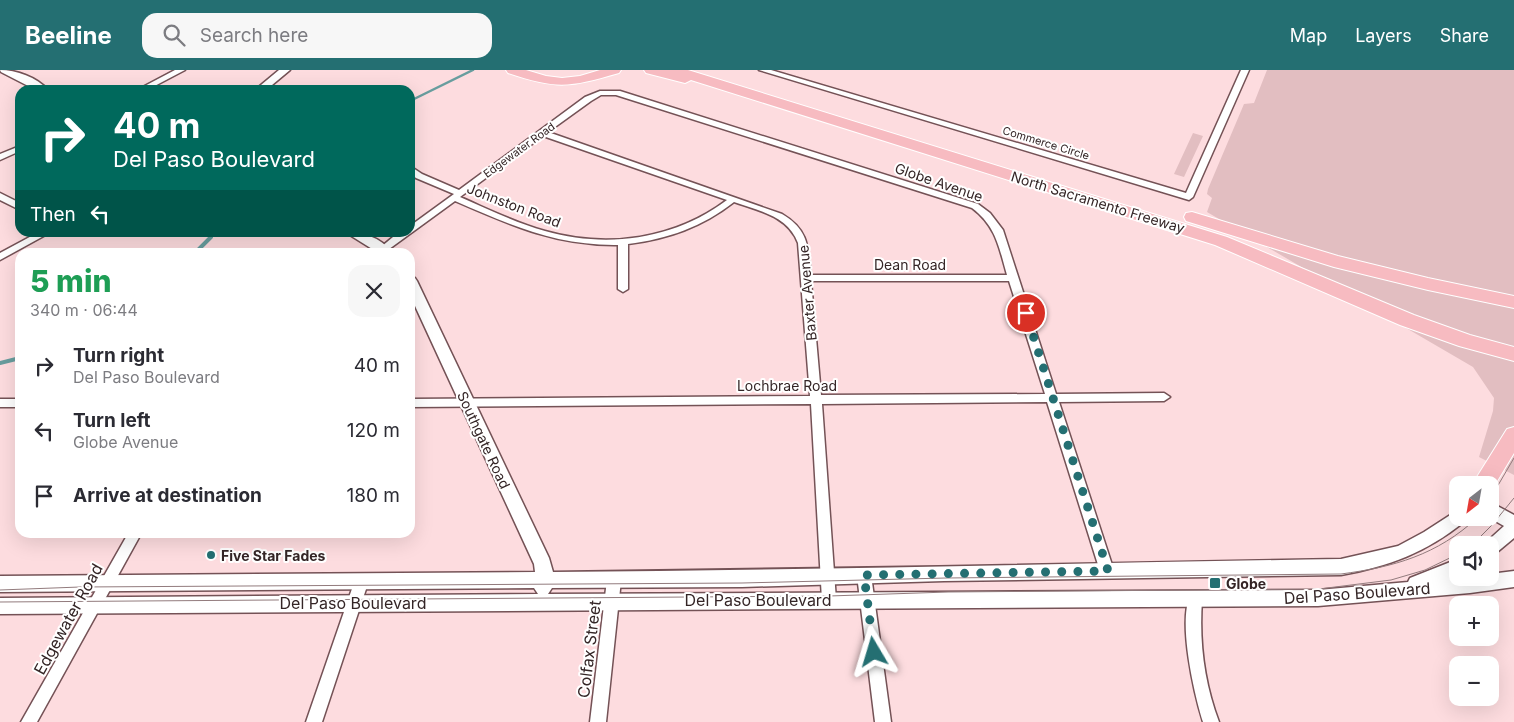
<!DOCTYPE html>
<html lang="en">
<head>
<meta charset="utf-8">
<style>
	:root { --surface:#fff; --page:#f7f7f7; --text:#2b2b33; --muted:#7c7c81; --accent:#246f72 }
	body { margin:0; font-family:Inter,sans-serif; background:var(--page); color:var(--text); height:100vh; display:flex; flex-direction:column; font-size:19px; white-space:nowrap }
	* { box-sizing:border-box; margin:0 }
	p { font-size:16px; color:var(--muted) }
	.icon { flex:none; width:28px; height:28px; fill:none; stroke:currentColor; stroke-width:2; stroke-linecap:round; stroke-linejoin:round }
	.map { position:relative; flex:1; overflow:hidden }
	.side { position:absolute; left:15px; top:178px; width:400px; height:290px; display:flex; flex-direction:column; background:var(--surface); border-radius:15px; box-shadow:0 5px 20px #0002 }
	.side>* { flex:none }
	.hud { position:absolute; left:15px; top:15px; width:400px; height:152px; border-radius:15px; box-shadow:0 5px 20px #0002; background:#00695c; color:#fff; overflow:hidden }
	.needle { width:32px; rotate:211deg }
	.tools { position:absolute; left:1449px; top:406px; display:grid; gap:10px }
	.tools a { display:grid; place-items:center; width:50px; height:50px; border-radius:10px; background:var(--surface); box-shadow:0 5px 20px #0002; font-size:25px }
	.pin { position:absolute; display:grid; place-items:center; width:42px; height:42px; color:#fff; margin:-21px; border:2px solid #fff; border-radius:50%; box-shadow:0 1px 5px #0007 }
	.me { position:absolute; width:55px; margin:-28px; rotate:353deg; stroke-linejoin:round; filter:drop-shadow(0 0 4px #0008) }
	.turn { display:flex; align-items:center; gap:18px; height:105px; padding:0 15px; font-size:22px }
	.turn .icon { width:65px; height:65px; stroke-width:2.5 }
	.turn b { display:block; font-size:35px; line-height:42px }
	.then { display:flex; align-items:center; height:48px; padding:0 15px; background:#0003; gap:10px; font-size:19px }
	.round { display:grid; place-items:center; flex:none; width:52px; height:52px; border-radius:15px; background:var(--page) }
	.headline { display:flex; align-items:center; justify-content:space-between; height:85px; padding:0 15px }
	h1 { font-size:30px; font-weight:800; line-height:38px; color:#1e9e55 }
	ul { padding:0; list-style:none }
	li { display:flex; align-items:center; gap:15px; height:65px; padding:0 15px }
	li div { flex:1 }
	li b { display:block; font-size:19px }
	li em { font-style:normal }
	header { display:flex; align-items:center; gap:30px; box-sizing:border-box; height:70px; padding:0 25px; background:var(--accent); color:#fff }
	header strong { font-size:24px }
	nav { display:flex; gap:28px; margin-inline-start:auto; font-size:18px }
	.search { width:350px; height:45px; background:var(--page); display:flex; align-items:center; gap:12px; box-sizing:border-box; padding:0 18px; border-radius:15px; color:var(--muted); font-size:19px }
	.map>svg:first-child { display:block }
</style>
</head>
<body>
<header>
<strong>Beeline</strong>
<div class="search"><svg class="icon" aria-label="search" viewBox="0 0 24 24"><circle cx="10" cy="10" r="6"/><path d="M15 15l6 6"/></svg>Search here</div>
<nav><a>Map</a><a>Layers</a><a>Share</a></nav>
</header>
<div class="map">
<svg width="1514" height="652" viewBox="0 0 1514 652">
	<rect width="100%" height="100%" fill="#fddcdf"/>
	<path fill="#e2bec1" d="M1267,0H1514V405L1479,387L1493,341L1494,328L1473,297L1207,142L1212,128L1207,124L1208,119L1244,34L1254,33Z
		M1193,63L1203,66L1184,107L1174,104Z"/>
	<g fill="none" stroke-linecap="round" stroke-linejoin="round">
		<path stroke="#689d9e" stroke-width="2.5" d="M410,31L473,0
			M209,169L216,162"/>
		<path stroke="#689d9e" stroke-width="4" d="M196,182L211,167
			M0,293L20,288"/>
		<g stroke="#745256" stroke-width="3">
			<path id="street" d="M175,0H185L147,20H137Z
				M759,0H771L1186,123L1241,0H1249L1193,127L1189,130Z
				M600,21H620L978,134L990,143L1003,160L1056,324L1164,323L1170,327L1164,331L1059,332L1114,501L1112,505L1107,507L1102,505L1100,501L1047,332L822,334L836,530L834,534L829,536L824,534L822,530L811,334L410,337V329L810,326L798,173C788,146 759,141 734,132C702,157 668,169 628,174V219L623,222L618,219V175C556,176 510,155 455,131L385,182H375L399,162H410V156L454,124L416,108L410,103V96L422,104L459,120L585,27ZM601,25H616L972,138C996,156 999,177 1007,205H811C808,177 809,160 782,144L548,62L591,31ZM543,66L727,130C675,169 608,179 545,161C516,153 488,139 460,127ZM811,211H1009L1045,324L821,325Z
				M20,76V81L0,90V84Z
				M0,123L20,133V140L0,130Z
				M39,162H51L0,190V183Z
				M0,329H20V337H0Z
				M129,462H142L37,652H21Z
				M864,499L869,501L871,505L891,652H875L857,505L859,501Z
				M362,504L367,506L369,510L322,652H306L355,510L357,506Z
				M614,504L619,506L621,510L606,652H590L607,510L609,506Z
				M1195,524L1200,526L1202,530C1199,572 1204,612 1219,652H1203C1194,623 1178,553 1190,526Z"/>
		</g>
		<g stroke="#745256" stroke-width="3">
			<path id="secondary" d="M0,0C16,0 37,7 48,20H36L1,2Z
				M279,0H290L266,20H255Z
				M345,162C362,162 381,167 391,182H377Z
				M410,207L415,208L417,211L549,488L553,502C816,500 1078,493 1341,489L1398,476L1424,462L1458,440V448H1466L1464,452C1425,483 1390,496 1341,505L944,511L742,517L552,518L548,524L1318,520L1408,512L1410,508L1458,489V505L1450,509L1490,508V504L1514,501V517L1470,523L1318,536L0,544V528L538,524L534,518L0,522V506L535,502L534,494L410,225Z
				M1490,432L1514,445V468L1496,483L1490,486V475H1483L1504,456L1490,448Z"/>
		</g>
		<g stroke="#fff" stroke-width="2">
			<path id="highway" d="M506,0H526L546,6L562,8L580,6L600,0H621L619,3C570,17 558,20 508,3Z
				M644,0H688L1227,167L1414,245L1470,265L1514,277V291L1459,276L1400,255L1215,175L691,10L685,13L646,3Z
				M1192,142L1338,186L1428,208L1514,226V238L1428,220L1334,197L1186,151L1184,147L1186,143Z
				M1514,357V383L1491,421L1490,415H1472L1507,359Z"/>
		</g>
		<use href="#street" fill="#fff" fill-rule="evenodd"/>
		<use href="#secondary" fill="#fff" fill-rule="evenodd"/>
		<use href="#highway" fill="#f7bbc1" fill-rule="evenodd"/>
		<path stroke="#927b7d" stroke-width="1" d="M1490,429L1514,388
			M1472,475L1492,455L1514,428
			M0,520L80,517L742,513L946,508L1341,504C1394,497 1437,485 1477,448
			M0,532L829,526L948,522L1319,519L1391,510L1425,500L1458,484"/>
	</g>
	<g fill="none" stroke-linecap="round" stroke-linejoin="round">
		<path stroke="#246f72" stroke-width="9" stroke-dasharray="0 16.2" d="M874,582L864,505L1108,501L1026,243"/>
	</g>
	<g fill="#246f72" stroke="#fff" stroke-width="2">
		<circle cx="211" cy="485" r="5"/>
		<rect x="1209" y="507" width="12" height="12" rx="2.5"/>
	</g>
	<g text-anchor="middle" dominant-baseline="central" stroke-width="4" stroke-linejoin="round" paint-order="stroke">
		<g font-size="11" fill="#342526" stroke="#fff">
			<text transform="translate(1046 73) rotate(17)">Commerce Circle</text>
			<text transform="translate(519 80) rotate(-36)">Edgewater Road</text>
		</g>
		<g font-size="14" fill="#342526" stroke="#fff">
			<text transform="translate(939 112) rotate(19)">Globe Avenue</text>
			<text transform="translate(1098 132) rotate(17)">North Sacramento Freeway</text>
			<text transform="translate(514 135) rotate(21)">Johnston Road</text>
			<text x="910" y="194">Dean Road</text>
			<text transform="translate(807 223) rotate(-95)">Baxter Avenue</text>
			<text x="787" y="315">Lochbrae Road</text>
			<text transform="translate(484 370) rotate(65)">Southgate Road</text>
		</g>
		<g font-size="14" font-weight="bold" fill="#342526" stroke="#fff" text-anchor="start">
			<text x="221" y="485">Five Star Fades</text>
			<text x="1226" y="513">Globe</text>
		</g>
		<g font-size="16" fill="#342526" stroke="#fff">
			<text transform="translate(1357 523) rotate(-4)">Del Paso Boulevard</text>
			<text x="758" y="530">Del Paso Boulevard</text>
			<text x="353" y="533">Del Paso Boulevard</text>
			<text transform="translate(68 549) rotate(-61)">Edgewater Road</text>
			<text transform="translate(589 579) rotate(-83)">Colfax Street</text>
		</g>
	</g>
</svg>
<div class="tools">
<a><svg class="needle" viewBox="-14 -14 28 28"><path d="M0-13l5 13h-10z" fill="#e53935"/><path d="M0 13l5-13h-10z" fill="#7c7c81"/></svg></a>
<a><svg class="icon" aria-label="sound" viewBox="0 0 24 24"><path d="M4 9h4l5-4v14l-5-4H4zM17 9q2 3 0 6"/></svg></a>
<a>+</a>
<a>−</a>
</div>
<div class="pin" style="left:1026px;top:243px;background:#d93025"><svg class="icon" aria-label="arrive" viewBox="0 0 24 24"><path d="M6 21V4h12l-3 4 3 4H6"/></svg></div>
<svg class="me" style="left:874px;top:582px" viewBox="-20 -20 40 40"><path d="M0-17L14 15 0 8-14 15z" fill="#246f72" stroke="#fff" stroke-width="4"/></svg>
<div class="hud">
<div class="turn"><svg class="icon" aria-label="right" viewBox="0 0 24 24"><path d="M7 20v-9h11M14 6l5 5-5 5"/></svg><div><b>40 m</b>Del Paso Boulevard</div></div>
<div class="then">Then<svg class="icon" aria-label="left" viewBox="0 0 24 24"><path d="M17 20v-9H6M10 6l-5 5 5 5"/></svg></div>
</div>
<section class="side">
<div class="headline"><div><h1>5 min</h1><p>340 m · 06:44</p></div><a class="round"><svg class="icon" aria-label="close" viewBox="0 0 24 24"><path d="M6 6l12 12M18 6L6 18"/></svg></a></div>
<ul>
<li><svg class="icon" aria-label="right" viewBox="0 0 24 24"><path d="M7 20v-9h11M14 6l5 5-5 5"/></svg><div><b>Turn right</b><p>Del Paso Boulevard</p></div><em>40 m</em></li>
<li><svg class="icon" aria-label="left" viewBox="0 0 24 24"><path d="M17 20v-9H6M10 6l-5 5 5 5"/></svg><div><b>Turn left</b><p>Globe Avenue</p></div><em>120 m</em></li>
<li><svg class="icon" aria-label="arrive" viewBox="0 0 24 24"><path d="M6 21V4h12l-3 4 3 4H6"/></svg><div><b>Arrive at destination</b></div><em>180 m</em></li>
</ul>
</section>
</div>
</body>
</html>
